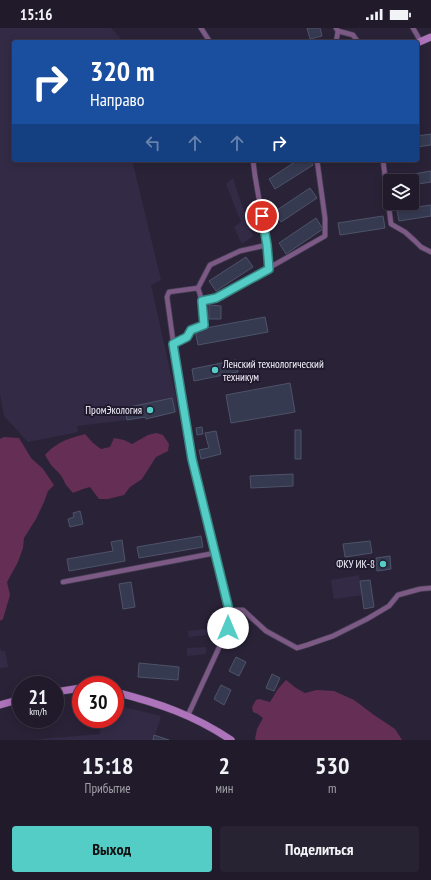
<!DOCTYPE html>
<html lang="ru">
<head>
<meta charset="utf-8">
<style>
	:root { --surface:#201a2a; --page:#282332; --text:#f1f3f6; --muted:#a2a1a8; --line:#3d3847; --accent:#54cdc7 }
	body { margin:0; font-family:"PT Sans Narrow",sans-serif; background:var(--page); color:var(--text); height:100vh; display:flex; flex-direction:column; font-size:15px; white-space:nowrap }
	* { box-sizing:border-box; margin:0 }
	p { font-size:13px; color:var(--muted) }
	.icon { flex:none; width:22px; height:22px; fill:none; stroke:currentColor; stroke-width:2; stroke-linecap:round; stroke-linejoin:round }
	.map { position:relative; height:712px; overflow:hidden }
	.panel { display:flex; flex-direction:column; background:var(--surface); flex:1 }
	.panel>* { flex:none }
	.top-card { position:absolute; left:12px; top:12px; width:407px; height:122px; border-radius:4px; box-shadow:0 2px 10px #0003,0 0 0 1px var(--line); background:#1a4fa0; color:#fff; overflow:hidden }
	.controls { position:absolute; left:383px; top:146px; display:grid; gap:8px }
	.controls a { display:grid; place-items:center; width:36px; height:36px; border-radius:4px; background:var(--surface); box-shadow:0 2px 10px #0003,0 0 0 1px var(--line); font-size:20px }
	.speed { position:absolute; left:12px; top:648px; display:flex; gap:8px; font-size:20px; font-weight:700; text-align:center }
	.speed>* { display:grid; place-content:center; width:52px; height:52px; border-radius:50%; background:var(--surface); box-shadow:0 2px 10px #0003,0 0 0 1px var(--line); line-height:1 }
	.speed small { font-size:10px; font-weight:400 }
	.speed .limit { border:6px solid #d22; background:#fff; color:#111 }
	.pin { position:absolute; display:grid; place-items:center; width:34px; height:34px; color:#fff; margin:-17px; border:2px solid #fff; border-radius:50%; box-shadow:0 1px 4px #0007 }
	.me { position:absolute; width:44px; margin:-22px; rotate:0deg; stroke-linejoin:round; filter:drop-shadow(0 0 3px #0008) }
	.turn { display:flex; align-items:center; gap:14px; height:84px; padding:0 12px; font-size:18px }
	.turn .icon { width:52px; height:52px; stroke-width:2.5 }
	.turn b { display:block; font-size:28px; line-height:34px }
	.lanes { display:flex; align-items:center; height:38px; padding:0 12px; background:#0003; justify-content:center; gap:20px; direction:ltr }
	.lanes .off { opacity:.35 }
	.eta { display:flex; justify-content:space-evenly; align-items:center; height:68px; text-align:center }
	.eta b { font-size:24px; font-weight:700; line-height:28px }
	.action { display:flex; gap:8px; margin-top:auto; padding:8px 12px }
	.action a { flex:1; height:46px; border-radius:4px; background:var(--accent); color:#111; font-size:16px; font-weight:700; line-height:46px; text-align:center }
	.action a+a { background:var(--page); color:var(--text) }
	.status { display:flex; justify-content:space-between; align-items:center; height:28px; padding:0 20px; background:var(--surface); direction:ltr }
	.status svg { height:11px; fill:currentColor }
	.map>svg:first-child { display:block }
</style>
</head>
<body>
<div class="status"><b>15:16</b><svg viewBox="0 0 49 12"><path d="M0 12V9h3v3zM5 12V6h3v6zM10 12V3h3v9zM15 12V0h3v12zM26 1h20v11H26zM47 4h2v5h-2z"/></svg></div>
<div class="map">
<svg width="431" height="712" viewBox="0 0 431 712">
	<rect width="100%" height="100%" fill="#2a2338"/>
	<path fill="#332b46" d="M0,0H111L124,14H14V132H132L161,252L151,257L176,369L177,384L146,391L145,389L127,392L77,398L78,404L28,414L4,388L0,366Z
		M233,150L238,166L253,208L242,216L234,199L241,194L226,156Z
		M359,547L362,567L334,571L331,552Z
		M214,600L215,606L189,609L188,603Z
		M0,619L1,623H5L8,639L0,640Z
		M206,619V626L187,628V620Z
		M115,677L161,688L155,707L169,712H32L100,706L101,691H115Z"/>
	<path fill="#652e54" d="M156,405L163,407L169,416L168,423L156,429L142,451L130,459L124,467L108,471H99L90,459L83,461L73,465L66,457L62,449L58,444L51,437L45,427C58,413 68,411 85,406L93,415L101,421L110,419L114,410L124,412L132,416L148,407Z
		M4,409L19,410L31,430L43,441L54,457L48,463L44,474L36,491L24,510L23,520L18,534L7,554L10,567L3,591L0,593V411Z
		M286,652L296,660L305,665L317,662L334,663L354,672L374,687L395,701L402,712H256L255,711L257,701L263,690L258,686L253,684L252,679L256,672L259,671L270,674L278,661Z"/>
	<path fill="#363a51" stroke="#4e536a" d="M307,0H320L322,8L310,11Z
		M431,106V117L417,119V108Z
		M298,132H310L313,137L275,161L269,151Z
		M431,143V154L412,157V153H396V149Z
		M310,160L317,170L281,194L274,184Z
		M431,177V188L399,193L397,182Z
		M383,188L385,200L340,207L338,195Z
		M316,190L323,201L286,226L279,215Z
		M246,229L253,239L216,263L209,253Z
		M209,277L221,278V291H209Z
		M265,289L268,304L198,317L195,302Z
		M236,332L238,344L194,353L192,341Z
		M290,355L295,384L231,395L226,367Z
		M172,370L175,384L146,391L145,389L127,392L125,380Z
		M202,399L203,406L197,407L196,400Z
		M295,402H301V431H295Z
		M216,403L221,426L201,431L199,422L209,420L205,405Z
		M293,446V458L251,460L250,448Z
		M80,483L83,496L70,499L68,491L74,489L73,485Z
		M201,508L203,519L139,530L137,519Z
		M122,512L125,533L69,543L67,531L113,523L111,514Z
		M370,513L372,525L345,529L343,516Z
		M390,528L391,541L377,543L376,530Z
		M370,552L374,579L364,581L360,553Z
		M131,554L135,579L123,581L119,556Z
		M236,629L246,634L239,648L229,643Z
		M139,635L179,639L178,652L138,649Z
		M272,646L280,650L274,663L266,660Z
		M221,657L231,662L224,677L214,671Z
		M154,707L169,712H153Z"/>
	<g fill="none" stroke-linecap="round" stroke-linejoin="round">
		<g stroke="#474054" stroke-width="6">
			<path id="street" d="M201,0L210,14
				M336,0L338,3L353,7L358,14
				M413,0L421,14
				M336,14L338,3
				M383,132L391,196L405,204L415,213L421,219L431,224
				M267,217L269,241
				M198,260L202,273L216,270L325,208V190L317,132
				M173,316L187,309L191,302L204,297L202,273
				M63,554L215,525
				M229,582H243L266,603L297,620L307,617L333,608L367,591L389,578L398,567L420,561L431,560
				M188,687L228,600L229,582L192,431L176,334L167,269L169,264L198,260L210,237L240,223L267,217L255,148L253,132"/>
		</g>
		<g stroke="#474054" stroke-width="8">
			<path id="secondary" d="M417,15L431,9
				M55,664L81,660
				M115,664C158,675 194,687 231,712
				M0,677L21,671"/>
		</g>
		<use href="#street" stroke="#7d5986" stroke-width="4.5"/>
		<use href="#secondary" stroke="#ad73bb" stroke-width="7"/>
	</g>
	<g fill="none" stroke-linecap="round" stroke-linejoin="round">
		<g stroke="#378581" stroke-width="10">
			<path id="route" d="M228,600L229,582L192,431L173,316L187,309L191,302L204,297L202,273L216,270L269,241L267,217L262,188"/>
		</g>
		<use href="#route" stroke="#54cdc7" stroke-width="7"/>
	</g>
	<g fill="#54cdc7" stroke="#201a2e" stroke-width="1.5">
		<circle cx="215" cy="342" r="4"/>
		<circle cx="150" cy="382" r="4"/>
		<circle cx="383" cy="536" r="4"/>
	</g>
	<g text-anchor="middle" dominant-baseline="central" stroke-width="4" stroke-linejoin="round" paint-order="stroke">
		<g font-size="11" fill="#f6f3fe" stroke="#201a2e" text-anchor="end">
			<text x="223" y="336" text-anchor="start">Ленский технологический<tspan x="223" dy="13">техникум</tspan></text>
			<text x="142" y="382">ПромЭкология</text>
			<text x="375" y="536">ФКУ ИК-8</text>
		</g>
	</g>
</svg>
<div class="controls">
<a><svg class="icon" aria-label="layers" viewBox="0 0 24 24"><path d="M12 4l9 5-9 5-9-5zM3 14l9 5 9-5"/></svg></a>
</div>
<div class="speed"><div>21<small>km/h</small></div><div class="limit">30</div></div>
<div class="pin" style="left:262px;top:188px;background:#d93025"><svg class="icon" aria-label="arrive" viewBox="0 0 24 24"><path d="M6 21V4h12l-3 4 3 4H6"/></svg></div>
<svg class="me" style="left:228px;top:600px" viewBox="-20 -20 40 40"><circle r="19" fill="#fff"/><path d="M0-13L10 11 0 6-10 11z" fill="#54cdc7"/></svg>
<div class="top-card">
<div class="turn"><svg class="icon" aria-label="right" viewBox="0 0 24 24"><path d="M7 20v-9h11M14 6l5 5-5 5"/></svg><div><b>320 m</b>Направо</div></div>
<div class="lanes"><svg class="icon off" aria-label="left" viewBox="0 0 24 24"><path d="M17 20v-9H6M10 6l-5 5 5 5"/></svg><svg class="icon off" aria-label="ahead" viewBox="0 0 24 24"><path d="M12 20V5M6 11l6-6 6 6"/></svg><svg class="icon off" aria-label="ahead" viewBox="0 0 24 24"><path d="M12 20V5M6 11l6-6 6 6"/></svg><svg class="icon" aria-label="right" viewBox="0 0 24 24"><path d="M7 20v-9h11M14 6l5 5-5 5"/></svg></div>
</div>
</div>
<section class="panel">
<div class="eta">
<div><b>15:18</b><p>Прибытие</p></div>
<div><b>2</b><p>мин</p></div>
<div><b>530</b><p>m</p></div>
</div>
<div class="action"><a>Выход</a><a>Поделиться</a></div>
</section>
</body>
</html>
